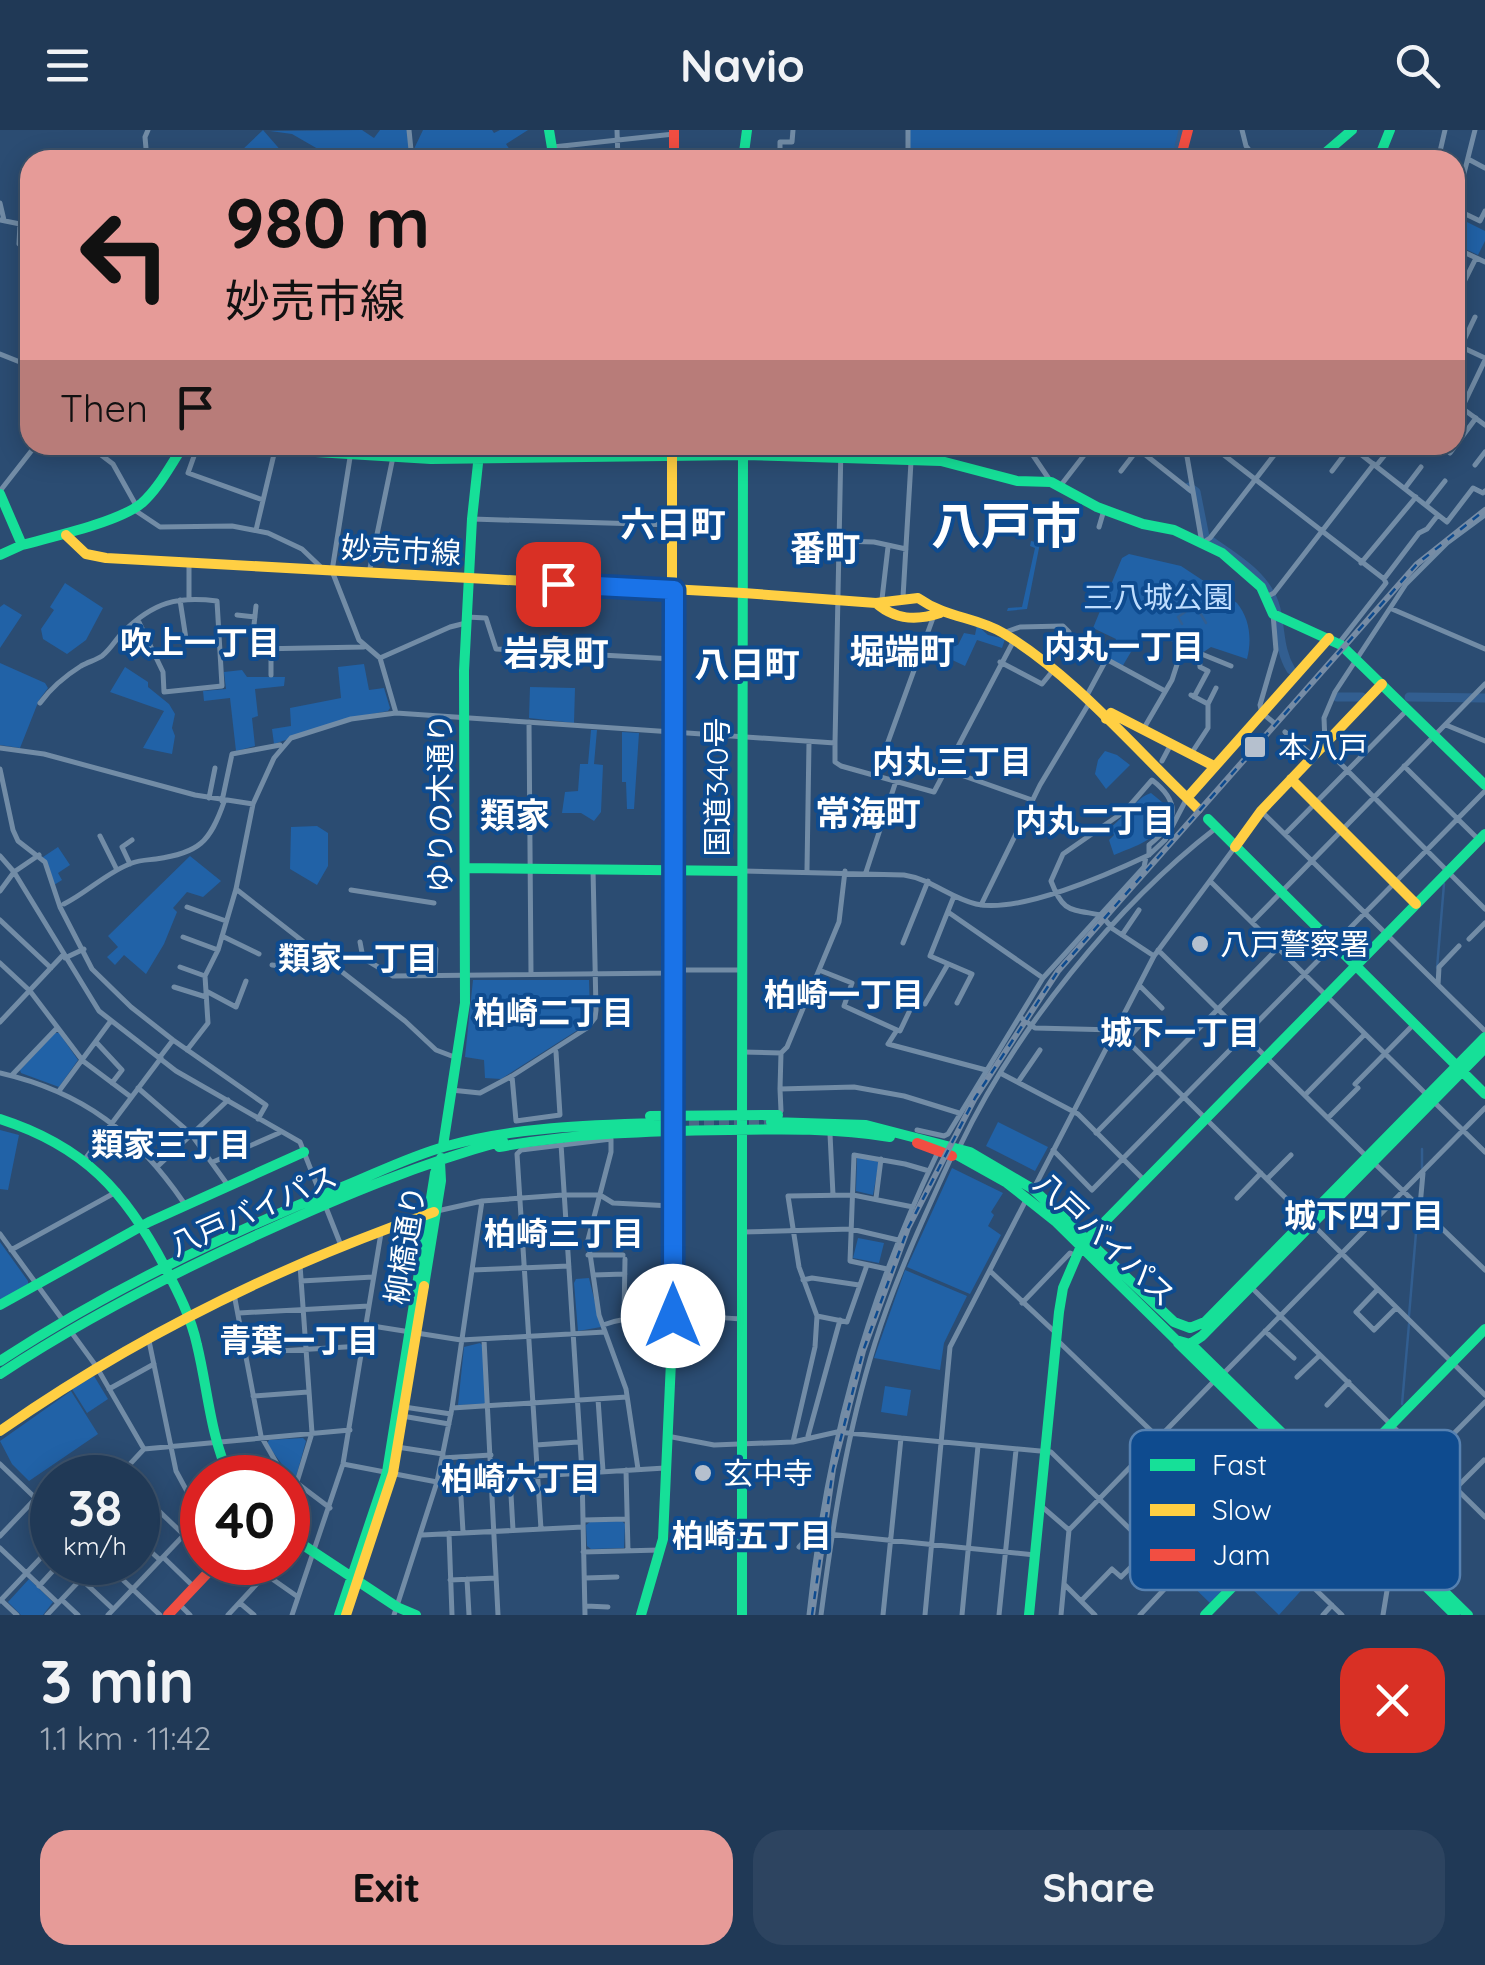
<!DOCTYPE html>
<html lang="en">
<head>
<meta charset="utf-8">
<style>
	:root { --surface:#203956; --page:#2d4460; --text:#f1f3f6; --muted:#a2acb9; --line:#3d536c; --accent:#e69b98 }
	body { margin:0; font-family:Quicksand,"Noto Sans JP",sans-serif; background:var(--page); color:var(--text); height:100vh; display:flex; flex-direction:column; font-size:38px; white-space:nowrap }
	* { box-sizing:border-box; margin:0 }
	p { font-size:32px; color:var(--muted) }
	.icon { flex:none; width:55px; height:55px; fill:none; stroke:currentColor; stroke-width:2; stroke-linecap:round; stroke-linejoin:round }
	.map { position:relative; height:1485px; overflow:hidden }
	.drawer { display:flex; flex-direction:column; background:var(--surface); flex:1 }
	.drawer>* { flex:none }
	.hud { position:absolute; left:20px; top:20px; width:1445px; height:305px; border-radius:30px; box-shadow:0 5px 25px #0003,0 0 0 2px var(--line); background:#e69b98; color:#111; overflow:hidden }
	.speed { position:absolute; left:30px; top:1325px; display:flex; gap:20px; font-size:50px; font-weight:700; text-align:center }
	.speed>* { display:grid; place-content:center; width:130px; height:130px; border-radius:50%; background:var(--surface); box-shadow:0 5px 25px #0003,0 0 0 2px var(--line); line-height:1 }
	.speed small { font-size:25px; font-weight:400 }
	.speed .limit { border:15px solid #d22; background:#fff; color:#111 }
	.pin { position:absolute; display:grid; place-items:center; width:85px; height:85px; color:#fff; margin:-42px; border-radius:20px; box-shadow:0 5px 15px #0006 }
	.me { position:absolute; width:110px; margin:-55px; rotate:0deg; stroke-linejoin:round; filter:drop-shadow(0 0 8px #0008) }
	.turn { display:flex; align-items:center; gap:35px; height:210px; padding:0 40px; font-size:45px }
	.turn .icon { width:130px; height:130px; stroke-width:2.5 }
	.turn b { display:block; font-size:70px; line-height:85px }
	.then { display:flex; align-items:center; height:95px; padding:0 40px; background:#0003; gap:20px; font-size:38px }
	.round { display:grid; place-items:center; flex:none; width:105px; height:105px; border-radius:30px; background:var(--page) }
	.head { display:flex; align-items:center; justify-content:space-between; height:170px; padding:0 40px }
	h1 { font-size:60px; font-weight:700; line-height:75px }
	.cta { display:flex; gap:20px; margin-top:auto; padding:20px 40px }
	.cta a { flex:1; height:115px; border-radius:30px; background:var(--accent); color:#111; font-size:40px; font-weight:700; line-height:115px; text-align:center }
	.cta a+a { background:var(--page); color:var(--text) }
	header { display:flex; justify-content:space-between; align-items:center; height:130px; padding:0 40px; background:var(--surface); font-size:45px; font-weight:700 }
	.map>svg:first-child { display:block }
</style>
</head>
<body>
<header><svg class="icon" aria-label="menu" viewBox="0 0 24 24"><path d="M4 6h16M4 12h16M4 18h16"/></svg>Navio<svg class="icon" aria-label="search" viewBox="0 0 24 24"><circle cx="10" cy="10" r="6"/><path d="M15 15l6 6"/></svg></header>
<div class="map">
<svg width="1485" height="1485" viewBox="0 0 1485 1485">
	<rect width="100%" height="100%" fill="#2b4c72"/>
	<path fill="#2162a7" d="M263,0L283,23L274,30H249L241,21Z
		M362,0L374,8L380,0H409L412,30H367L353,25L350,30H337L292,4L270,1Z
		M423,0H492L494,3L500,0H528L506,14L510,20L482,24L485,30H430L414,19Z
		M910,0H1184L1177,30H937V22L941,19L910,18Z
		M1455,86L1485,101V111L1478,125L1455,114Z
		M1031,411L1040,413L1027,479L1007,481L1008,478L1022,477L1035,418L1030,416Z
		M1129,424L1181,436L1237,473C1250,489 1252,510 1247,529L1211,517L1202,523C1181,518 1165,506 1144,500L1122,537L1108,528L1116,509L1093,498L1122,428Z
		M65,453L103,478L86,510L67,524L43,509L41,499L54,480L50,477Z
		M4,474L22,485L0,518V477Z
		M977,495L988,505L1005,509L1002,518L977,510L965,536L948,528L953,514L958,515L964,503L975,505Z
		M0,533L45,553L48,558L39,570L20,618L0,615Z
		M364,534L369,560L384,558L390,578L388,581L350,588L274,614L272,599L291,596L290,578L341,568L338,537Z
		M125,537L148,552V557L169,574L175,584L172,598L175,606L172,624L143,618L164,581L110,562Z
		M242,540L247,547H285L284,556L255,559L258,586L252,588L255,616L236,621L230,568L204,571L203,561L226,559L224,542Z
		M530,557L575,558L574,593L529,588Z
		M591,600H597L594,634L603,635L601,682L594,691L581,683H562L565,662L578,661L580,634H588Z
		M622,602L639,603L634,679H627L626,652H622Z
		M1105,621L1117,625L1130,635L1106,659L1095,644L1098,630Z
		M1151,663L1168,677C1158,711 1145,712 1114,725L1109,710L1114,705L1110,698C1123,688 1137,667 1151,663Z
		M317,696L328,703V736L317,755L290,739L291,697Z
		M58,717L70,735L58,743L62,750L54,755L43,727Z
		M190,726L221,751L203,767L187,762L173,778L177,782L164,814L146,844L124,825L115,835L107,827L118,817L108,806Z
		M473,850H589L590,883L584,896L501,949L485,948L484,930L465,927Z
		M55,903H59L78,930L59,957L21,943L20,940Z
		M998,992L1048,1017L1035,1041L986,1016Z
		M0,1000L19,1005L8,1060L0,1059Z
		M857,1027L879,1032L873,1065L856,1061Z
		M952,1038L1003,1063L991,1082L994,1085L988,1096L1001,1105L970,1164L907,1137Z
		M858,1108L884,1113L879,1133L853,1128Z
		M0,1112L28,1151V1154L0,1172Z
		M905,1140L967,1166L944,1213L940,1240L874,1228Z
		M589,1148L601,1197L578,1201L574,1153L576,1149Z
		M480,1213L483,1216L486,1271L484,1274L458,1275L464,1217Z
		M94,1246L108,1269L87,1283L72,1259Z
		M885,1256L911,1260L907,1286L881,1282Z
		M71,1261L98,1304L29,1351L12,1334L0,1311Z
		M303,1308L306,1311L296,1347L292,1348L267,1314L269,1310Z
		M622,1391L625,1394L624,1418L591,1419L587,1416L586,1395L590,1392Z
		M1272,1425L1307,1454L1279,1485L1245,1452Z
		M1198,1427L1226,1456L1210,1473L1181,1445Z
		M29,1449L53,1472L43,1485H21L8,1472Z"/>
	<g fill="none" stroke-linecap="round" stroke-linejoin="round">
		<path stroke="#325e90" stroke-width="2.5" d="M1182,494L1178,487L1192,477L1199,481L1206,493
			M1437,838L1444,754
			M1422,1038V1019
			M1409,1186L1418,1079
			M1402,1274L1409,1194
			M1261,1287L1325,1350
			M1403,1302L1423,1322
			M1395,1359L1423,1330L1420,1328
			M1337,1362L1391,1415
			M1392,1399L1394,1367
			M1396,1421L1462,1485"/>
		<path stroke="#325e90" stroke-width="9" d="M1176,30L1183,0
			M1189,357L1196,362L1205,407C1232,426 1268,445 1276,479C1281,501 1279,520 1291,540
			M1337,567H1362
			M1409,567L1485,568"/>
		<path stroke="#4b6787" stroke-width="10" stroke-dasharray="10 5" stroke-linecap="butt" d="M659,993L771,992"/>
		<path stroke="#728ca6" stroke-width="5" d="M409,0L412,30
			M617,0L618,30
			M1242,0L1246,16L1257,30
			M553,17L674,4
			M114,27L146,24
			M1468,29L1485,38
			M147,30L145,7L148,0
			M780,30V12H792L793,0
			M908,30V0
			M1438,30L1445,0
			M0,73L4,90
			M1455,79L1475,0
			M1455,79L1480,91L1485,81
			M0,90L30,96
			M20,93L19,114L30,124
			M1455,118L1485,132
			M1460,160L1476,128
			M1455,176L1458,169
			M1455,214L1485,228
			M0,224L30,236
			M1455,229L1475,187
			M1455,273L1485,295
			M1462,278L1485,230
			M88,315L113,334L137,377
			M198,315L188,343L263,370
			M352,315L332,441L359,510L380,528L396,583
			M1026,315L1051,352
			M1185,315L1202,413
			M1211,315L1384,449L1386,453L1339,513
			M1349,315L1447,392L1473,358L1483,363L1485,361
			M1450,323L1476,288
			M1475,335L1485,322
			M1376,336L1393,315
			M1121,341L1138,319L1191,361
			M1332,341L1351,316
			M1061,355L1092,315
			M1405,358L1421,337
			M0,361L36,315
			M1426,375L1445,351
			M133,379L160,397L232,396L268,403L302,419L325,441
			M472,389L673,395
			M1099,397L1104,380
			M256,400L275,320
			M840,411L874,412L906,419
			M1202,413L1210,408L1282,315
			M189,432V468
			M1361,433L1416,367
			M369,443L393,327
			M1384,449L1419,403L1427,399L1438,385
			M1268,466L1274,463L1374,334
			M903,467L912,315
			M882,469L888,417
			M180,470L186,509
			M256,476L252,514L255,519L364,517
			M1392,479L1485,519
			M1273,484L1276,520L1260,575L1262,583L1273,592
			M237,485L255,487
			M467,487L486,488L496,519L673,529
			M1003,503L1020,497L1063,496L1069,502L1071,510L1165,561
			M1199,523L1231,536
			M380,528L450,497L466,493
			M1000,532L1042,554L1051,543
			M271,545V520
			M1191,565L1208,574L1216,558
			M1086,567L1106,530
			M40,573C51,558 65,546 81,536C88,532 96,530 102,526C111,519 116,509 123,502C154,472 177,466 217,471L222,556L164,562L163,542L138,490
			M529,592L531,843
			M1446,595L1485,611
			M1144,598L1172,550L1182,519L1199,523L1200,537L1208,541L1194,567
			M1285,602L1313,626
			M1325,612L1324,588L1335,562L1406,454L1447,413L1485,385
			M835,613V632L841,636L934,662L1013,512
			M1323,616L1485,779
			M0,618L44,624L195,665L253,674
			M1191,624L1208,598V574
			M1162,631L1170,616
			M1404,636L1479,710
			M0,639L13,700L18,711L45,732L60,777L92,839L131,877L173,910L266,975L258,989
			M947,640L1032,670
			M876,645L933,488
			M209,668L215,638
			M222,671L232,624L280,615
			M1261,681L1485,901
			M1285,704L1408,579
			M100,706L117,740
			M1149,725V715C1177,693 1182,673 1152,650L1125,681L1063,724L1051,751C1063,783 1070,779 1101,785L1113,799L1154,826
			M0,726L14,742L99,881L176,941L300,1012L320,1063
			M130,734L122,717L132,710
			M807,740L809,612
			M743,741L904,745C931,749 950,768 976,774C1019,784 1109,744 1149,725L1165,710L1187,668
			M866,742L896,651
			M1210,751L1428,966
			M236,759L405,891L436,920L457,928
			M351,760L434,773
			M0,761L14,742L39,725
			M954,766L930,826L972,844L957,873
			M64,774C88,762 107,742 132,733C140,730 148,730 156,729C199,723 210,712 224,672
			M981,775L1040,655L1088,575
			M187,777L226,791
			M948,782L1043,848
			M0,790L51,838
			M1252,792L1485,554
			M1122,805L1139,780
			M222,806L259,824
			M183,807L218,820
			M1469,809L1485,793
			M360,812L363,828L393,846L673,843
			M903,813L928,751
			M1158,820L1365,1025
			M65,828L84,819
			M0,833L30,861L83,931L131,967
			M272,835L280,836L300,809
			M180,837L205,846
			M673,840H742
			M819,840L852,853L844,876L897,900L888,914L986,940
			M435,845L436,819
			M1438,855L1439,837L1459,816
			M1140,856L1162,878
			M174,857L206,867
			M206,861L236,877L246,851
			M925,874L948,834
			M1020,887L1035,898L1116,900L1306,1088
			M0,892L63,825
			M897,900L900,901L910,880
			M1126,910L1143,892
			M96,912L122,940L112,953
			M187,920L208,893L205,846L218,820L236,759L253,674L274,628L291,608L351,589L396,583L835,613L841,315
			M743,922L781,923L780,959L854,957L904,966L959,983
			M781,923L787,917L839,792L845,741
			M160,927L173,910
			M0,943C83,962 136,1003 184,1073
			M1002,944L1078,984L1144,1050
			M12,945L57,898
			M512,946L516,991L560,985L556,922
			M1018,952L1040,920
			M1355,954L1414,894
			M138,958L191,1004L227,1054
			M780,959L781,981
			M451,960L480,963L512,946L587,898L595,888L596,880L593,739
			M59,961L110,892
			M1305,965L1365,904
			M1433,971L1485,1022
			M1328,988L1358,958
			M917,1000L944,1006L948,1004L1043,848L1144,737L1146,727
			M1096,1003L1278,818
			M830,1004L833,1065
			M561,1014L582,1342L585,1485
			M960,1016C1014,902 1116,775 1216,698
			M1053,1020L1092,1060L1485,661
			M85,1029L161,928
			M213,1032L279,1003
			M1373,1032L1485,1140
			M158,1036L228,970
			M1267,1049L1291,1025
			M1034,1058L1154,826L1235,717
			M876,1068L881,1029
			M1237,1068L1261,1043
			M325,1075L342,1118
			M1420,1076L1423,1043
			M437,1081L482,1071L563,1065H600L613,1073L672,1076
			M1313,1095L1485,1265
			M742,1102L851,1099L898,1110
			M0,1104L62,1189
			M11,1120L118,1061
			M588,1125H623
			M887,1139L850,1131L854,1025L905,1034L929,1041
			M472,1140L569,1136
			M990,1141L1057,1204
			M593,1145L625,1144
			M803,1150L812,1148L859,1155
			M301,1151L373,1147
			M1252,1158L1485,1387
			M1377,1160L1356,1182L1374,1200L1396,1178
			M234,1164L261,1306L281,1341L330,1378
			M1022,1173L1070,1123L1077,1126
			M239,1183L369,1176
			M817,1186L799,1137L788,1066L853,1065L913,1077
			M624,1187L625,1129
			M366,1195L461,1210L605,1202
			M603,1195C646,1179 697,1187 743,1189
			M69,1199L96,1236L144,1319
			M1265,1201L1294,1228
			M148,1206L176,1341L202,1389
			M484,1210L498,1485
			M1057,1210L1342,1485
			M245,1223L362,1216
			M1222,1245L1485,978
			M1297,1247L1320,1225
			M109,1259L154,1234
			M253,1266L308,1262
			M598,1269L603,1341
			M1327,1275L1349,1252
			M404,1277L451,1284
			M452,1278L627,1267
			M402,1286L449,1294
			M667,1306L714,1315L793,1312L837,1302L1051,1322L1178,1446
			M808,1306L840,1190
			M793,1312L815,1217L817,1186L847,1192L867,1135
			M536,1315L578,1312
			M397,1317L443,1324
			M442,1328L491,1325
			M0,1334L52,1384
			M343,1334L437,1352L665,1338
			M626,1340L628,1421
			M510,1347L513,1400
			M117,1348L144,1319L350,1300
			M1163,1348L1181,1329
			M460,1350L463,1402
			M296,1355L312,1303L300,1135
			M1456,1358L1484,1330
			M138,1361L184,1405
			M1040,1375L1069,1400
			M1186,1379L1208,1356
			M1237,1384L1295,1326
			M138,1389L152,1374
			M583,1390L627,1389
			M541,1399L517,1024L521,1020L611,1009V1022L588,1110L599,1185L626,1259L638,1339
			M449,1403L452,1485
			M422,1405L583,1397
			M0,1406L36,1368
			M1394,1413L1397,1361L1485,1272
			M799,1417L811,1404L818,1403L1035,1425
			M0,1418L58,1473
			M583,1422L660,1420
			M163,1427L195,1458
			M1159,1428L1189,1398
			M138,1430L148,1419L160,1430
			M104,1432L160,1485
			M248,1432L298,1467
			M120,1448L135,1432
			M585,1448L617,1447
			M81,1449L113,1479
			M467,1449L469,1485
			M450,1450L496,1448
			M1065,1455L1095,1485
			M39,1456L61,1432
			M1,1470L17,1485
			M62,1470L78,1485
			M0,1471L52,1416
			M1081,1471L1112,1439L1121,1447L1150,1418
			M240,1473L254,1485
			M179,1474L190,1485
			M586,1476L608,1477
			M47,1485L97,1432
			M108,1485L201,1387
			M228,1485L265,1445
			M292,1485L343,1334L381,1103
			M394,1485L437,1352L452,1278L482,1071
			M809,1485C826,1320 865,1173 937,1024
			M821,1485C833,1393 847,1302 875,1213C895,1150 923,1089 951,1028
			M883,1485L901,1308
			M925,1485L950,1217L1026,1070
			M962,1485L978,1316
			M999,1485L1016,1320
			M1061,1485L1069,1400L1215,1250
			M1140,1485L1236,1383
			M1323,1485L1332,1475
			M1383,1485L1393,1424"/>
		<path stroke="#16e098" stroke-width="10" d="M549,0L554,30
			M743,30L747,0
			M1317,30L1352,0
			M1378,30L1390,0
			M198,315L431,329L743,325
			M744,325L941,331L1017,351L1051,352L1097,377L1143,394L1174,400L1222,423L1261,457L1273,484L1341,515L1485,655
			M0,364L22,415C52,407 119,392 142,373C159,358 171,334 184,315
			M0,425L22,415
			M1208,689L1485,964
			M466,738L742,741
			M650,986L778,985
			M0,989C84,1016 125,1061 165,1137C178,1162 191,1187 197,1215C208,1260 210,1305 230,1348
			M771,992L866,995L970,1022L1033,1059L1174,1192L1190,1198L1205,1192L1485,907
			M742,1000V1485
			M742,1000L743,315
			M443,1016L465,873L464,541L472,389L480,315
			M499,1017C575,1003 651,1001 729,1000C783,999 836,998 890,1007
			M948,1020L1007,1053L1055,1091L1176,1210L1190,1214L1202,1206L1485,918
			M424,1156L441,1051L440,1032
			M0,1175L149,1092L304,1022
			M1178,1213L1455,1485
			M1191,1214L1468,1485
			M0,1231C107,1161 221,1106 340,1058C375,1044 410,1026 447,1016C515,997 588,995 659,993
			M0,1244C85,1188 175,1142 268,1100C345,1065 422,1033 503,1011
			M288,1405L397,1477L416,1485
			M339,1485L387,1342L435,1043L441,1028
			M641,1485L663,1409L673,1187L672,599
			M1029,1485L1059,1182L1063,1158L1081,1116L1485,704
			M1205,1485L1485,1199"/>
		<path stroke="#ffcf43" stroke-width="10" d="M672,315V599
			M66,405L86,424L106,428L743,463
			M743,463L876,473L918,468C948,489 974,486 1003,503C1070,543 1130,613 1187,668
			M876,473C895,490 916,491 940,483
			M1106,589L1111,583L1214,636
			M1291,649L1416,774
			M1198,679L1187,668L1329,508
			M1235,717L1261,681L1382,554
			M0,1301C133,1208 281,1135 434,1082
			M346,1485L393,1343L424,1156"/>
		<path stroke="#f24e42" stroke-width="10" d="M674,0V30
			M1180,30L1188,0
			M917,1013L952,1026
			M168,1485L218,1432"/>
		<g stroke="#768ca5" stroke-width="6">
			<path id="rail" d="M812,1485L833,1339L863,1221L908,1098L975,968L1058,841L1116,775L1417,434L1485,380"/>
		</g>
		<use href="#rail" stroke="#0e4b8f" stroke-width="2.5" stroke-dasharray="8" stroke-linecap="butt"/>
	</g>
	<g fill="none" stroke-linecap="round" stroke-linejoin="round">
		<g stroke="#114b97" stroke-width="25">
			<path id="route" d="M558,454L674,460L673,1186"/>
		</g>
		<use href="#route" stroke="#1a73e8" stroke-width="18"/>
	</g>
	<g fill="#b5c0ce" stroke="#0e4b8f" stroke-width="4">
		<rect x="1243" y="605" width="24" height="24" rx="5"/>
		<circle cx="1200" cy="814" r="10"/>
		<circle cx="703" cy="1343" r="10"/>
	</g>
	<g text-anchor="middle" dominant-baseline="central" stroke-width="8" stroke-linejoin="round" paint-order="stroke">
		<g font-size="30" fill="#fff" stroke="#0e4b8f">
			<text transform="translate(401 420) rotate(3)">妙売市線</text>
			<text transform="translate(717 657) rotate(-90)">国道340号</text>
			<text transform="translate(440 673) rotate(-90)">ゆりの木通り</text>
			<text transform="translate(253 1080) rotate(-24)">八戸バイパス</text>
			<text transform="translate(1105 1109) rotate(43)">八戸バイパス</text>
			<text transform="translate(405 1115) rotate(-81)">柳橋通り</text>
		</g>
		<g font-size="30" fill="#beddfe" stroke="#0e4b8f">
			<text x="1158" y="467">三八城公園</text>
		</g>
		<g font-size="30" fill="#fff" stroke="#0e4b8f" text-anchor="start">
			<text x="1278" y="617">本八戸</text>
			<text x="1220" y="814">八戸警察署</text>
			<text x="723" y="1343">玄中寺</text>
		</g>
		<g font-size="32" font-weight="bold" fill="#fff" stroke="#0e4b8f">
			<text x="200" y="512">吹上一丁目</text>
			<text x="1124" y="516">内丸一丁目</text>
			<text x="952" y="631">内丸三丁目</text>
			<text x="1095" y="690">内丸二丁目</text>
			<text x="358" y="828">類家一丁目</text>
			<text x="844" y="864">柏崎一丁目</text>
			<text x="554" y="882">柏崎二丁目</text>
			<text x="1180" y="902">城下一丁目</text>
			<text x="171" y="1014">類家三丁目</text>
			<text x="1364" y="1085">城下四丁目</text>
			<text x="564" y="1103">柏崎三丁目</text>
			<text x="299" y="1210">青葉一丁目</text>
			<text x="521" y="1348">柏崎六丁目</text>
			<text x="752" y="1405">柏崎五丁目</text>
		</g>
		<g font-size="35" font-weight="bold" fill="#fff" stroke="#0e4b8f">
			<text x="673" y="394">六日町</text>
			<text x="825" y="418">番町</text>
			<text x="902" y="521">堀端町</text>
			<text x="556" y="523">岩泉町</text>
			<text x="747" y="534">八日町</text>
			<text x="868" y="683">常海町</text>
			<text x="515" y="685">類家</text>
		</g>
		<g font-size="50" font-weight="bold" fill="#fff" stroke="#0e4b8f">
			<text x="1006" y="395">八戸市</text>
		</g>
	</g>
	<rect x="1130" y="1300" width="330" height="160" rx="15" fill="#0e4b8f" stroke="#5681b1" stroke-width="2.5"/>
	<rect x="1150" y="1329" width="45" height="12" fill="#16e098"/>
	<rect x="1150" y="1374" width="45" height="12" fill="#ffcf43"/>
	<rect x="1150" y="1419" width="45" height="12" fill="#f24e42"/>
	<g font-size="28" fill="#fff">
		<text x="1212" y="1345">Fast</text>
		<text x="1212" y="1390">Slow</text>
		<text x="1212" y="1435">Jam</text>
	</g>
</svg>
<div class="speed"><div>38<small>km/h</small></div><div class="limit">40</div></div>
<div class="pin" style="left:558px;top:454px;background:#d93025"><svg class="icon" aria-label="arrive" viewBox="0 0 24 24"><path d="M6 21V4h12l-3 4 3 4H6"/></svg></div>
<svg class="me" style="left:673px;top:1186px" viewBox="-20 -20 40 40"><circle r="19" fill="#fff"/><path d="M0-13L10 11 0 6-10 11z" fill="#1a73e8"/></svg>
<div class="hud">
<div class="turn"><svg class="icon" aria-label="left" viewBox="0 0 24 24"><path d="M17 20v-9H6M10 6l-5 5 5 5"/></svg><div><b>980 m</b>妙売市線</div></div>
<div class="then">Then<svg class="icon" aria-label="arrive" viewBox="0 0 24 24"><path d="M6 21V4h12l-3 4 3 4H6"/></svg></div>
</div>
</div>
<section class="drawer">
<div class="head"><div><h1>3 min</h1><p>1.1 km · 11:42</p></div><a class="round" style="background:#d93025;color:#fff"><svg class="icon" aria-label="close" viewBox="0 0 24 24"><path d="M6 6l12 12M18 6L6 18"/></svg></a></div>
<div class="cta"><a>Exit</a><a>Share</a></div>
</section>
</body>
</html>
